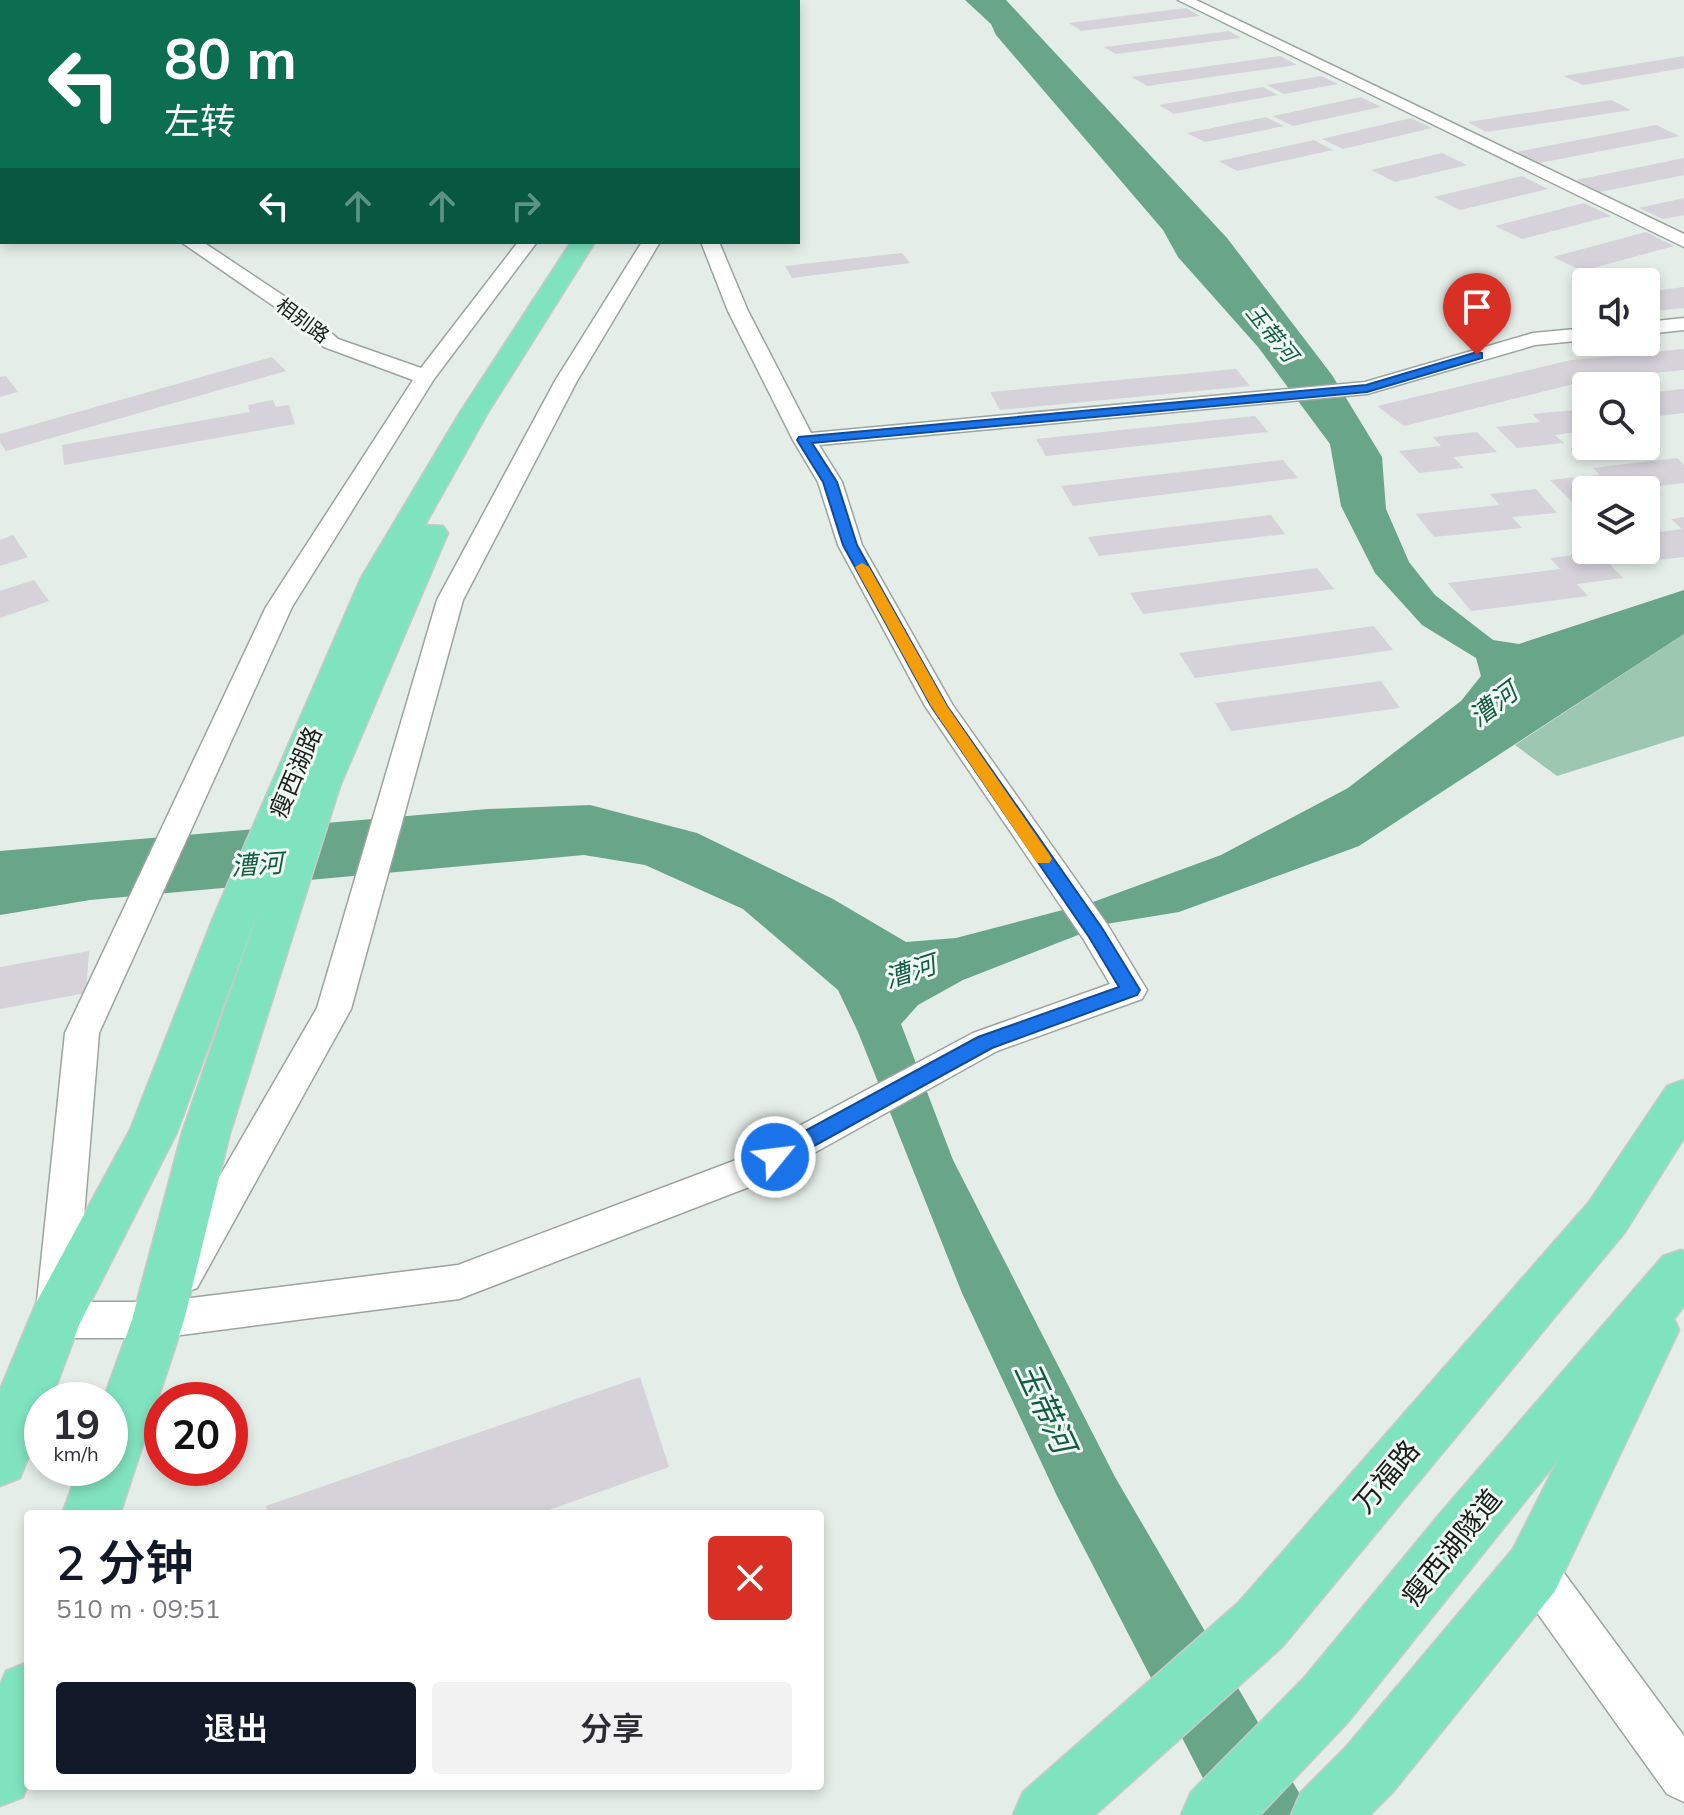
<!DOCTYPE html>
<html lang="zh">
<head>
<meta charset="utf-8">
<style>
	:root { --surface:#fff; --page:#f2f2f3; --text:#2b2b33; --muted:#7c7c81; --accent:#111827 }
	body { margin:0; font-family:Mulish,"Noto Sans SC",sans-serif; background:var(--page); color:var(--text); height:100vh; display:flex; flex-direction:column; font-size:30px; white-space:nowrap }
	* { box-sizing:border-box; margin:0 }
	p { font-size:26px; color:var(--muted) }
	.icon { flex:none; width:44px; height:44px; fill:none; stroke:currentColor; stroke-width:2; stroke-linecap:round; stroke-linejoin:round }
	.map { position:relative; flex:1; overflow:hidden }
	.drawer { position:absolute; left:24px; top:1510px; width:800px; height:280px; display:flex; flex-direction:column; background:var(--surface); border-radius:8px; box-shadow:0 4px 12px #0003 }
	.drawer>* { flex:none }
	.top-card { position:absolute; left:0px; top:0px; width:800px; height:244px; box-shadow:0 4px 12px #0003; background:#0b6e4f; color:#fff; overflow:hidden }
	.controls { position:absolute; left:1572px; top:268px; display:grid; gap:16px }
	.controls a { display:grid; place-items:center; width:88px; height:88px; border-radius:8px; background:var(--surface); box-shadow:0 4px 12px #0003; font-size:40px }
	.speed { position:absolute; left:24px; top:1382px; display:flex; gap:16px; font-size:40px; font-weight:700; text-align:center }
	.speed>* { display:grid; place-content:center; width:104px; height:104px; border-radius:50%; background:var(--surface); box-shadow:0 4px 12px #0003; line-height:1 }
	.speed small { font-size:20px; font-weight:400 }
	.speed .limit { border:12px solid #d22; background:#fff; color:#111 }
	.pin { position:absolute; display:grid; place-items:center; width:68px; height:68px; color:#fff; margin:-82px -34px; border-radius:50% 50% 50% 0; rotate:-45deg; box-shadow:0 0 8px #0007 }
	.pin .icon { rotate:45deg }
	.me { position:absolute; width:88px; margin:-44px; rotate:61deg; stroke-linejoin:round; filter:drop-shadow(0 0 6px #0008) }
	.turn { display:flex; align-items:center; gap:28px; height:168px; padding:0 32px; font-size:36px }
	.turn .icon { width:104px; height:104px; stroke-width:2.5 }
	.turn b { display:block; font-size:56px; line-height:68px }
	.lanes { display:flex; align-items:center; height:76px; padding:0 32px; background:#0003; justify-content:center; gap:40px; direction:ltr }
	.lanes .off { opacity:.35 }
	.round { display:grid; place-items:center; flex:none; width:84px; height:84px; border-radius:8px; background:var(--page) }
	.headline { display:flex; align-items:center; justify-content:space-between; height:136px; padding:0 32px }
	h1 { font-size:48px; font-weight:600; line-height:60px; color:var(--accent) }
	.cta { display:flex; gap:16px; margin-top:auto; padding:16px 32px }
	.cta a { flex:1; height:92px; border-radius:8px; background:var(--accent); color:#fff; font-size:32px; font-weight:600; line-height:92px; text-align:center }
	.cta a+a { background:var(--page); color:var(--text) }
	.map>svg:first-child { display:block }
</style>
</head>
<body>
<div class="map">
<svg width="1684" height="1815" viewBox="0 0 1684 1815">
	<rect width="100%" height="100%" fill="#e4ede8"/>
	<path fill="#9ec7b2" d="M1684,634V736L1557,776L1515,745Z"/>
	<path fill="#69a588" d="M965,0H1006L1227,238L1332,375L1382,457L1386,509L1409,562L1435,595L1493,640L1519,644L1684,590V634L1359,846L1179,912L1106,924L963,980L918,1005L901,1024L953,1160L1115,1477L1312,1815H1222L1057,1496L962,1293L858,1032L838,990L743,909L645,865L584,855L90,900L0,915V851L488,809L590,805L697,833L833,899L906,942L956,938L1093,902L1221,855L1348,788L1461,701L1481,676L1476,658L1422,625L1375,573L1341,506L1330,444L1258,347L1178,257L1163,230L996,35L991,24Z"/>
	<path fill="#d6d2da" d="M1186,8L1200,16L1081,31L1069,23Z
		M1229,31L1241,38L1116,54L1104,47Z
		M1280,56L1297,65L1147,86L1132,77Z
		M1684,56V68L1583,85L1563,76Z
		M1321,76L1338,84L1284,94L1267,85Z
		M1263,87L1278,95L1174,114L1159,105Z
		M1361,97L1381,107L1293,126L1273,116Z
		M1611,100L1631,110L1486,132L1468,122Z
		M1266,117L1284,126L1205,142L1187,133Z
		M1411,118L1432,128L1343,149L1322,139Z
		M1656,125L1680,136L1539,163L1516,152Z
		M1314,140L1333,150L1237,171L1219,161Z
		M1442,153L1467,165L1395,182L1371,170Z
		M1684,158V175L1600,192L1576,180Z
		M1522,176L1548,189L1460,210L1434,197Z
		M1684,198V215L1663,219L1639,208Z
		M1584,203L1611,216L1522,239L1495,226Z
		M1646,232L1674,246L1582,271L1553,257Z
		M902,253L910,263L792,278L785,266Z
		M1684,287V308L1646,312V292Z
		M1684,349V370L1598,378L1404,426L1377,406L1571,360Z
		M272,357L286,371L6,451L0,442V434Z
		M1236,369L1250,386L1000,410L990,392Z
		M6,376L18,392L0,397V377Z
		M1684,389V413L1650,417L1646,413V393Z
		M273,400L276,407L289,405L295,424L64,465L62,445L250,412L248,405Z
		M1586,409V431L1555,435L1564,443L1517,448L1496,427L1540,422L1532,414Z
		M1255,416L1268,432L1046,456L1036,439Z
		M1477,432L1497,452L1453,457L1464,468L1419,473L1399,451L1441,446L1433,437Z
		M1677,458L1684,465V483L1628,490H1586V504L1575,505L1550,480L1600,475L1593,468Z
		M1283,460L1298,478L1073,506L1061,486Z
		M1536,489L1557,513L1512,517L1522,528L1434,537L1416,514L1500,505L1490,494Z
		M1271,515L1285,534L1099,556L1088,537Z
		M1684,517V557L1639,562L1627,550H1646V534L1682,529L1671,519Z
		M13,535L28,557L0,566V540Z
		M1598,552L1623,578L1577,584L1588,596L1471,611L1448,583L1560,569L1550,558Z
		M1317,568L1334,589L1143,614L1130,593Z
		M34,580L49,601L0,618V591Z
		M1374,626L1393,650L1195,678L1179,653Z
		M1381,681L1400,708L1231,731L1215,703Z
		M89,951L86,993L0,1009V967Z
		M640,1377L669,1467L538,1514H267L266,1506Z"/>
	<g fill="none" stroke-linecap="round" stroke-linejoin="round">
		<g stroke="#9ba49f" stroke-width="3">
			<path id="minor" d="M1178,0H1196L1684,234V247Z
				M0,110L2,111V121L0,120Z
				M181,242H203L305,310L338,339L421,368L518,242H537L434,379L292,607L99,1033L77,1302H158L458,1265L736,1160L973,1033L1110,984L1084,940L925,706L838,545L818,482L793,440L728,311L701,242H719L748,311L811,433L1365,382L1533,333L1586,328V340L1535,345L1367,394L819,445L842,482L862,545L952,704L1107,924L1147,990L1142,999L997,1051L762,1182L459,1299L158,1338H55L41,1333L35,1320L65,1033L266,607L413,380L324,347L291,318Z
				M642,242H660L577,381L463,600L351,1009L197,1288L183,1293L169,1288L163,1276L169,1264L317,1008L437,600L555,381Z
				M1684,318V330L1646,334V322Z
				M1534,1547L1550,1554L1684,1736V1802L1667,1794L1518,1586L1511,1570L1518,1554Z"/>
		</g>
		<g stroke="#c8c9c9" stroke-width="3">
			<path id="major" d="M753,0H773L752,2Z
				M571,242H595L487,414L425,525L443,526L448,533L340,786L230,1133L184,1320L120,1514H62L79,1468H110V1400H103L132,1320L182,1133L261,903L177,1132L79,1325L51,1400H42V1423L20,1478L0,1486V1390L36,1303L130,1130L213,918L361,578L459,414Z
				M1684,1080V1138L1625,1232L1282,1647L1095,1815H1013L1023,1792L1238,1603L1589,1202L1667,1086Z
				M1681,1250L1684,1251V1306L1674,1319L1679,1330L1555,1591L1392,1793L1370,1815H1291L1301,1792L1346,1747L1513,1549L1558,1460L1348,1722L1260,1815H1181L1191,1792L1304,1678L1443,1510L1663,1256Z
				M28,1662V1785L23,1797L0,1806V1685L6,1671Z"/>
		</g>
		<use href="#minor" fill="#fff" fill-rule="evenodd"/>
		<use href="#major" fill="#80e3bf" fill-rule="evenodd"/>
	</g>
	<path fill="#1a73e8" stroke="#114b97" stroke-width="2" d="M1477,352L1482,353V358L1367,392L812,443L837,482L857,545L947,706L1102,928L1140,990L1137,995L992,1048L783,1163L775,1165L768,1163L765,1157L768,1151L978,1037L1119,987L1089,937L931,706L843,545L823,482L797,440L799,437L1366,385Z"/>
	<path fill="#f59e0b" d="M862,563L869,567L947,706L1049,854L1052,859L1049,863H1037L931,706L855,567Z"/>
	<g text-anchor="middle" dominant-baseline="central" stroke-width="6" stroke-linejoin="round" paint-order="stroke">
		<g font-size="20" fill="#1b1e1d" stroke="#f1faf5">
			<text transform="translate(303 320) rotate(37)">相别路</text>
		</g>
		<g font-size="22" font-style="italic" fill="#125d41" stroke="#f1faf5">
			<text transform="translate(1272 333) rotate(51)">玉带河</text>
		</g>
		<g font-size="24" fill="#1b1e1d" stroke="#f1faf5">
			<text transform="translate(295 772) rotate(-67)">瘦西湖路</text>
		</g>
		<g font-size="26" font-style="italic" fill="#125d41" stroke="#f1faf5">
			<text transform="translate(1493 704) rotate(-37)">漕河</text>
			<text transform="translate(257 864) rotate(-4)">漕河</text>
			<text transform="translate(910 971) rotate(-18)">漕河</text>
		</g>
		<g font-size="28" fill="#1b1e1d" stroke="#f1faf5">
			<text transform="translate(1386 1476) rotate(-50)">万福路</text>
			<text transform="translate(1451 1547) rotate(-51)">瘦西湖隧道</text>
		</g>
		<g font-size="32" font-style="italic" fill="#125d41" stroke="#f1faf5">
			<text transform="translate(1046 1407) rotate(65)">玉带河</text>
		</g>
	</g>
</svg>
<div class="controls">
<a><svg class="icon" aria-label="sound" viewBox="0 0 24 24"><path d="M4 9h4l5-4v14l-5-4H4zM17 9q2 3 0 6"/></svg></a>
<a><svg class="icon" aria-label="search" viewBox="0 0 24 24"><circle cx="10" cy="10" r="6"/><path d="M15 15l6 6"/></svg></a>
<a><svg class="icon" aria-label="layers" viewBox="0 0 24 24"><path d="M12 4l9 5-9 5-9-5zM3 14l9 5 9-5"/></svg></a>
</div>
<div class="speed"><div>19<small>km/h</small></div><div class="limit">20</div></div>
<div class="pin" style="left:1477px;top:355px;background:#d93025"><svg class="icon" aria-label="arrive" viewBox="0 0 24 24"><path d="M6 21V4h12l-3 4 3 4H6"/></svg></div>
<svg class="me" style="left:775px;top:1157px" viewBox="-20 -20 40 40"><circle r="17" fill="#1a73e8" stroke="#fff" stroke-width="3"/><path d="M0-11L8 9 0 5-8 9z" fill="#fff"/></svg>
<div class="top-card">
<div class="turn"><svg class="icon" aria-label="left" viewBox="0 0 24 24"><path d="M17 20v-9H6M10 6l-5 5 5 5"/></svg><div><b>80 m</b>左转</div></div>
<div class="lanes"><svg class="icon" aria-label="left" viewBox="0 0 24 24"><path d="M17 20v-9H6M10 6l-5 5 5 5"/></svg><svg class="icon off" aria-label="ahead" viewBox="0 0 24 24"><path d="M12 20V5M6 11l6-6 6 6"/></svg><svg class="icon off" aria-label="ahead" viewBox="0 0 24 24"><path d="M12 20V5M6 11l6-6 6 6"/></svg><svg class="icon off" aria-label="right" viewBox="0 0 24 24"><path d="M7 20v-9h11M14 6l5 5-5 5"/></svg></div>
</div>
<section class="drawer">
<div class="headline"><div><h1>2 分钟</h1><p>510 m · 09:51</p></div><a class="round" style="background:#d93025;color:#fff"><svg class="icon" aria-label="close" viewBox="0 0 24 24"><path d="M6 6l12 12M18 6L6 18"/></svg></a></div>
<div class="cta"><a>退出</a><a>分享</a></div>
</section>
</div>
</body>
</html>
